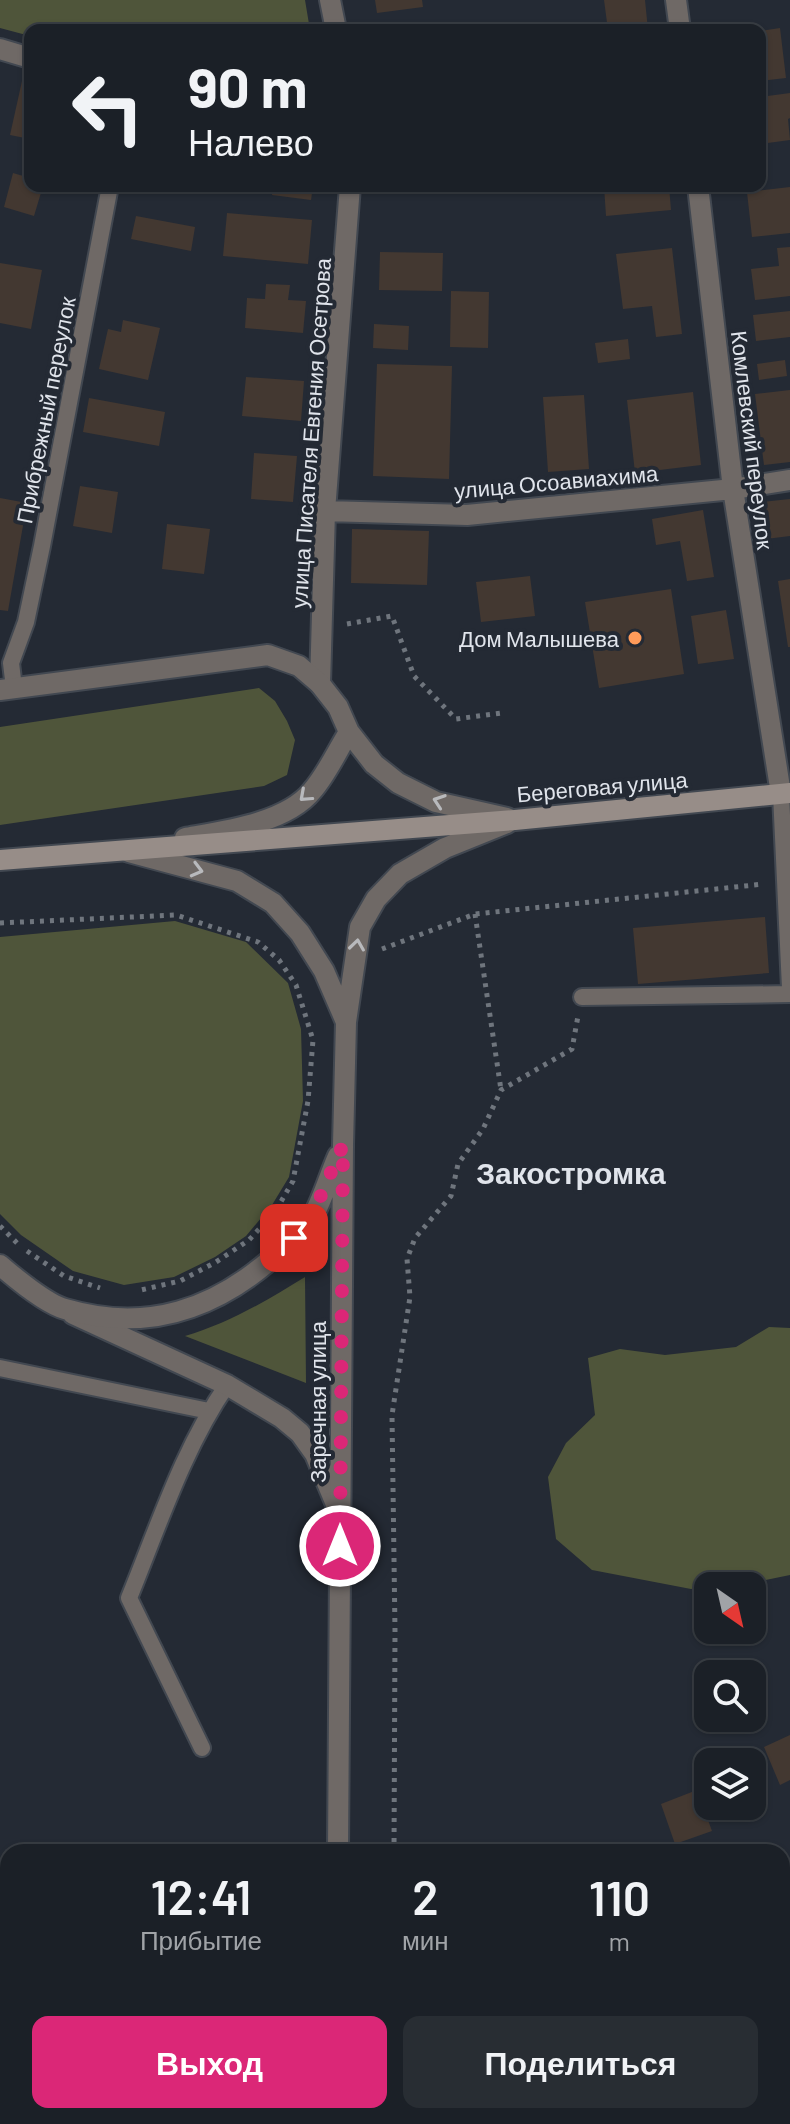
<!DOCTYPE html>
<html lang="ru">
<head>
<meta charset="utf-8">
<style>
	:root { --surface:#1b2027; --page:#282d33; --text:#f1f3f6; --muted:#a0a3a7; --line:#393e44; --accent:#db2777 }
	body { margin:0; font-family:Barlow,sans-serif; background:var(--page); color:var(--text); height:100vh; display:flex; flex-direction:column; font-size:30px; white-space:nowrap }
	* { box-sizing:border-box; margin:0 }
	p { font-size:26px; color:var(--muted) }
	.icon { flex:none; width:44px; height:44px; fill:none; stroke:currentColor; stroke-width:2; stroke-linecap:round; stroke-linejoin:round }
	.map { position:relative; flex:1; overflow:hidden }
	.sheet { position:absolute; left:0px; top:1844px; width:790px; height:280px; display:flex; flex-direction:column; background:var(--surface); border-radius:24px 24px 0 0; box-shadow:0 2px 6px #0004,0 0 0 2px var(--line) }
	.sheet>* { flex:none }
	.banner { position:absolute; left:24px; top:24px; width:742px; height:168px; border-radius:16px; box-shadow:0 2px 6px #0004,0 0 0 2px var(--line); background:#1b2027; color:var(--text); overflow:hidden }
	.needle { width:52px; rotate:146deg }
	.buttons { position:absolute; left:694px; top:1572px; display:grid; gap:16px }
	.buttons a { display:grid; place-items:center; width:72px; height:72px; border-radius:16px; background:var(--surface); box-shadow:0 2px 6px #0004,0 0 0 2px var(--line); font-size:40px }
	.pin { position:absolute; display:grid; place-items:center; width:68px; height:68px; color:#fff; margin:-34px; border-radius:16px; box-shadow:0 4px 12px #0006 }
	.me { position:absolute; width:88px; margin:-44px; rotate:0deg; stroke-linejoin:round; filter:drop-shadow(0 0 6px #0008) }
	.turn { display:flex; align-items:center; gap:28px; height:168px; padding:0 32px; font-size:36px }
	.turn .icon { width:104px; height:104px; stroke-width:2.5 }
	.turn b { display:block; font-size:56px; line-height:68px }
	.eta { display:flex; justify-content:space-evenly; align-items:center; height:136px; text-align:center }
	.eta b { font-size:48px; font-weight:600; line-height:56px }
	.primary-button { display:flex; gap:16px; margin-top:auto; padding:16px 32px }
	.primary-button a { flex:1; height:92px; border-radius:16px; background:var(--accent); color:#fff; font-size:32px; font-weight:600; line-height:92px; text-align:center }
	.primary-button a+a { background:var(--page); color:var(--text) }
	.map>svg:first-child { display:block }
</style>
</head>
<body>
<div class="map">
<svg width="790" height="2124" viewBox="0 0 790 2124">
	<rect width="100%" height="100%" fill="#242a34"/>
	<path fill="#4f553a" d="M0,0H305L310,30H30V36L0,28Z
		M259,688L275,701L287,721L295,740L287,775L264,786L0,825V727Z
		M175,921L246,942L288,983L301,1029L303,1101L289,1177L272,1205L246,1236L215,1257L174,1277L124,1285L73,1271L21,1235L0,1214V937Z
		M305,1277L306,1383L185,1336C227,1324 268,1300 305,1277Z
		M769,1327L790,1328V1575L756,1582L691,1589L592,1570L556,1539L548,1477L566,1443L595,1415L588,1358L620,1349L665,1355L736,1347Z"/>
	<path fill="#433831" d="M375,0H422L423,7L377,13Z
		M604,0H645L648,30H608Z
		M780,28L786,78L760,81V31Z
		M22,81L30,83V139L10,135Z
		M790,93V118L788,119L790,140L760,144V97Z
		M13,173L30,178V186H43L34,216L4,207Z
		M273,186H313L311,200L272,195Z
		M386,186H442L441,194L386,192Z
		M604,186H669L671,210L606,216Z
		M790,187V233L752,237L747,192Z
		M227,213L312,220L308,264L223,256Z
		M136,216L195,227L191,251L131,239Z
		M790,247V296L755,300L751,269L779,266L777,248Z
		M672,248L682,334L656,337L652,306L623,309L616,254Z
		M380,252L443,253L442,291L379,290Z
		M0,263L42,270L31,329L0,323Z
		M266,284L290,285L288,300L306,301L303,333L245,328L247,298L265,299Z
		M451,291L489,292L488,348L450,347Z
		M790,311V337L756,341L753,315Z
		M123,320L160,328L148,380L99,369L108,329L121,332Z
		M374,324L409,326L408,350L373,348Z
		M628,339L630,359L598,363L595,343Z
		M785,360L787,376L759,380L757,364Z
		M377,364L452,366L449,479L373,476Z
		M246,377L304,381L301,421L242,416Z
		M790,390V462L764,465L755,394Z
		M693,392L701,465L635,473L627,400Z
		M584,395L589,469L548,472L543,397Z
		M89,398L165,412L159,446L83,432Z
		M254,453L297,456L293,502L251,499Z
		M80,486L118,492L112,533L73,526Z
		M0,498L27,503L8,611L0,610Z
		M790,499V536L759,540L754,503Z
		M703,510L714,577L687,581L680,541L656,545L652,519Z
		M167,524L210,529L204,574L162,569Z
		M352,529L429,531L427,585L351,583Z
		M530,576L535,616L481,622L476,582Z
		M790,579V647H788L778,581Z
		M671,589L684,674L599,688L585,602Z
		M726,610L734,659L698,664L691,616Z
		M765,917L769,973L638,984L633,928Z
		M790,1735V1780L780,1785L764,1747Z
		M697,1790L712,1831L675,1844L661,1804Z
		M782,2008L790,2027V2078L782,2082Z
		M510,2116H560L562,2124H512Z
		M586,2116H641L644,2123L589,2124Z"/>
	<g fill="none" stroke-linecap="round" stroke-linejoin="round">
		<g stroke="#424851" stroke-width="20">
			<path id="service" d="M14,688L11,663L26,622L42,546L110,186
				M781,794L790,988
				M582,997L790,994
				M0,1368L209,1411
				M202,1748L129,1598C158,1527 184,1447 227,1385"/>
		</g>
		<g stroke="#424851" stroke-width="24">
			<path id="minor" d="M330,0L336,30
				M676,0L680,30
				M0,49L30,58
				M698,186L733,489L781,794
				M325,511L467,515L733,489L790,480
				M320,684L325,511L350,186
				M73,1314L227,1385L282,1418L300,1433L315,1454L340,1514
				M782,1960L790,1957
				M448,2116L451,2124"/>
		</g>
		<g stroke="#424851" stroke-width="24">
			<path id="tertiary" d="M0,690L268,655L299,666L320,684L338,707L349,732L374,764L398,783L436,802L507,818
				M185,838C224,831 286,823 312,791C327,774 337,751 349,732
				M129,852L237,881L273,903L300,933L324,971L346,1022
				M0,1265C15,1278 47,1304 65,1309C147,1333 216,1310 278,1253C289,1242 303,1231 312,1218C323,1199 329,1176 338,1156
				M338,1852L343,1145L346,1022L360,927L376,899L400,874L445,848L507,823
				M358,2116L360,2124"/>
		</g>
		<g stroke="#424851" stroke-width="24">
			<path id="secondary" d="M0,860L515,820L790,793"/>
		</g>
		<path stroke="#6f757d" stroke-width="5" stroke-dasharray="4 6" stroke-linecap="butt" d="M347,624L392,616L414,676L456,719L501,713
			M475,914L501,1090
			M0,923L176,915L258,942L279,960L296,985L313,1040L308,1101L293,1181L275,1212L249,1240L216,1262L180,1281L141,1290
			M382,949L475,914L764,884
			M0,1226L19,1245
			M27,1251L64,1276L100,1288
			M394,1852L395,1631L392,1415L410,1297L407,1259L415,1238L451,1196L458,1164L483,1129L501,1090L572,1049L578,1016"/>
		<use href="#service" stroke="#6f6966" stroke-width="16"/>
		<use href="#minor" stroke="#6f6966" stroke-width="20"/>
		<use href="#tertiary" stroke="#6f6966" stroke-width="20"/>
		<use href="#secondary" stroke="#978d88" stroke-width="20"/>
	</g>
	<defs><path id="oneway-chevron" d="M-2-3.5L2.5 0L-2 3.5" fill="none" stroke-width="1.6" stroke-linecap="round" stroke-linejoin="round" transform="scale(2)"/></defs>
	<g stroke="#b8b9bc">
		<use href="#oneway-chevron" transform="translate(305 796) rotate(138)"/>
		<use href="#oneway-chevron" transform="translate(439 801) rotate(-161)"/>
		<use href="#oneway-chevron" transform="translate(197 870) rotate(15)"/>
		<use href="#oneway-chevron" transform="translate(357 945) rotate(-82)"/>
	</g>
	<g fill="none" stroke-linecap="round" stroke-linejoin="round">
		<path stroke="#db2777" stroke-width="14" stroke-dasharray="0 25.2" d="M294,1238L311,1218L343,1145L340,1546"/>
	</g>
	<circle fill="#ff9b5a" stroke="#242a34" stroke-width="3" cx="635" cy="638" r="8"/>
	<g text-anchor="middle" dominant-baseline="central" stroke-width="8" stroke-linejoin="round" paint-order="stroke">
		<g font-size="22" fill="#e0e4eb" stroke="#242a34">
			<text transform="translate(45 410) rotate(-79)">Прибрежный переулок</text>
			<text transform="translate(310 433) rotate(-86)">улица Писателя Евгения Осетрова</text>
			<text transform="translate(753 440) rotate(83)">Комлевский переулок</text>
			<text transform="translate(556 481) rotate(-5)">улица Осоавиахима</text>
			<text transform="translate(602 786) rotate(-5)">Береговая улица</text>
			<text transform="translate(317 1402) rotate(-90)">Заречная улица</text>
		</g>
		<g font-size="22" fill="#e0e4eb" stroke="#242a34" text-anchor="end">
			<text x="619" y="638">Дом Малышева</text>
		</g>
		<g font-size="30" font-weight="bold" fill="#e0e4eb" stroke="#242a34">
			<text x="571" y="1172">Закостромка</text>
		</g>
	</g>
</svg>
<div class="buttons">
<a><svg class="needle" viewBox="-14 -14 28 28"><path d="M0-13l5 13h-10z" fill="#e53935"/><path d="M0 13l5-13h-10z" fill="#a0a3a7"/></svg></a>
<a><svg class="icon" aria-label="search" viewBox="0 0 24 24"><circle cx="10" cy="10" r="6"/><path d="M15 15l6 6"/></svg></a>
<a><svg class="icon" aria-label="layers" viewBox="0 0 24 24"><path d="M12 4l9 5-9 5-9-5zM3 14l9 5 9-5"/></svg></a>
</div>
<div class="pin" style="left:294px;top:1238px;background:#d93025"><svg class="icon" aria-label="arrive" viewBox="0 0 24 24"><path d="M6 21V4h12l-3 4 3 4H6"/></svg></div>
<svg class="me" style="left:340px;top:1546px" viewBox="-20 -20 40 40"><circle r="17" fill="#db2777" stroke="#fff" stroke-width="3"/><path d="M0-11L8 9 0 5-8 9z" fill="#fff"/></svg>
<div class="banner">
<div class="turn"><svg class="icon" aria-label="left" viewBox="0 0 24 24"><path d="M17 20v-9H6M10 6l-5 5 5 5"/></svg><div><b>90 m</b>Налево</div></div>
</div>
<section class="sheet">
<div class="eta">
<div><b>12:41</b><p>Прибытие</p></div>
<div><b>2</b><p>мин</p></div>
<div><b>110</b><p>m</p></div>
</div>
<div class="primary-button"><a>Выход</a><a>Поделиться</a></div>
</section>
</div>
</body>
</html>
